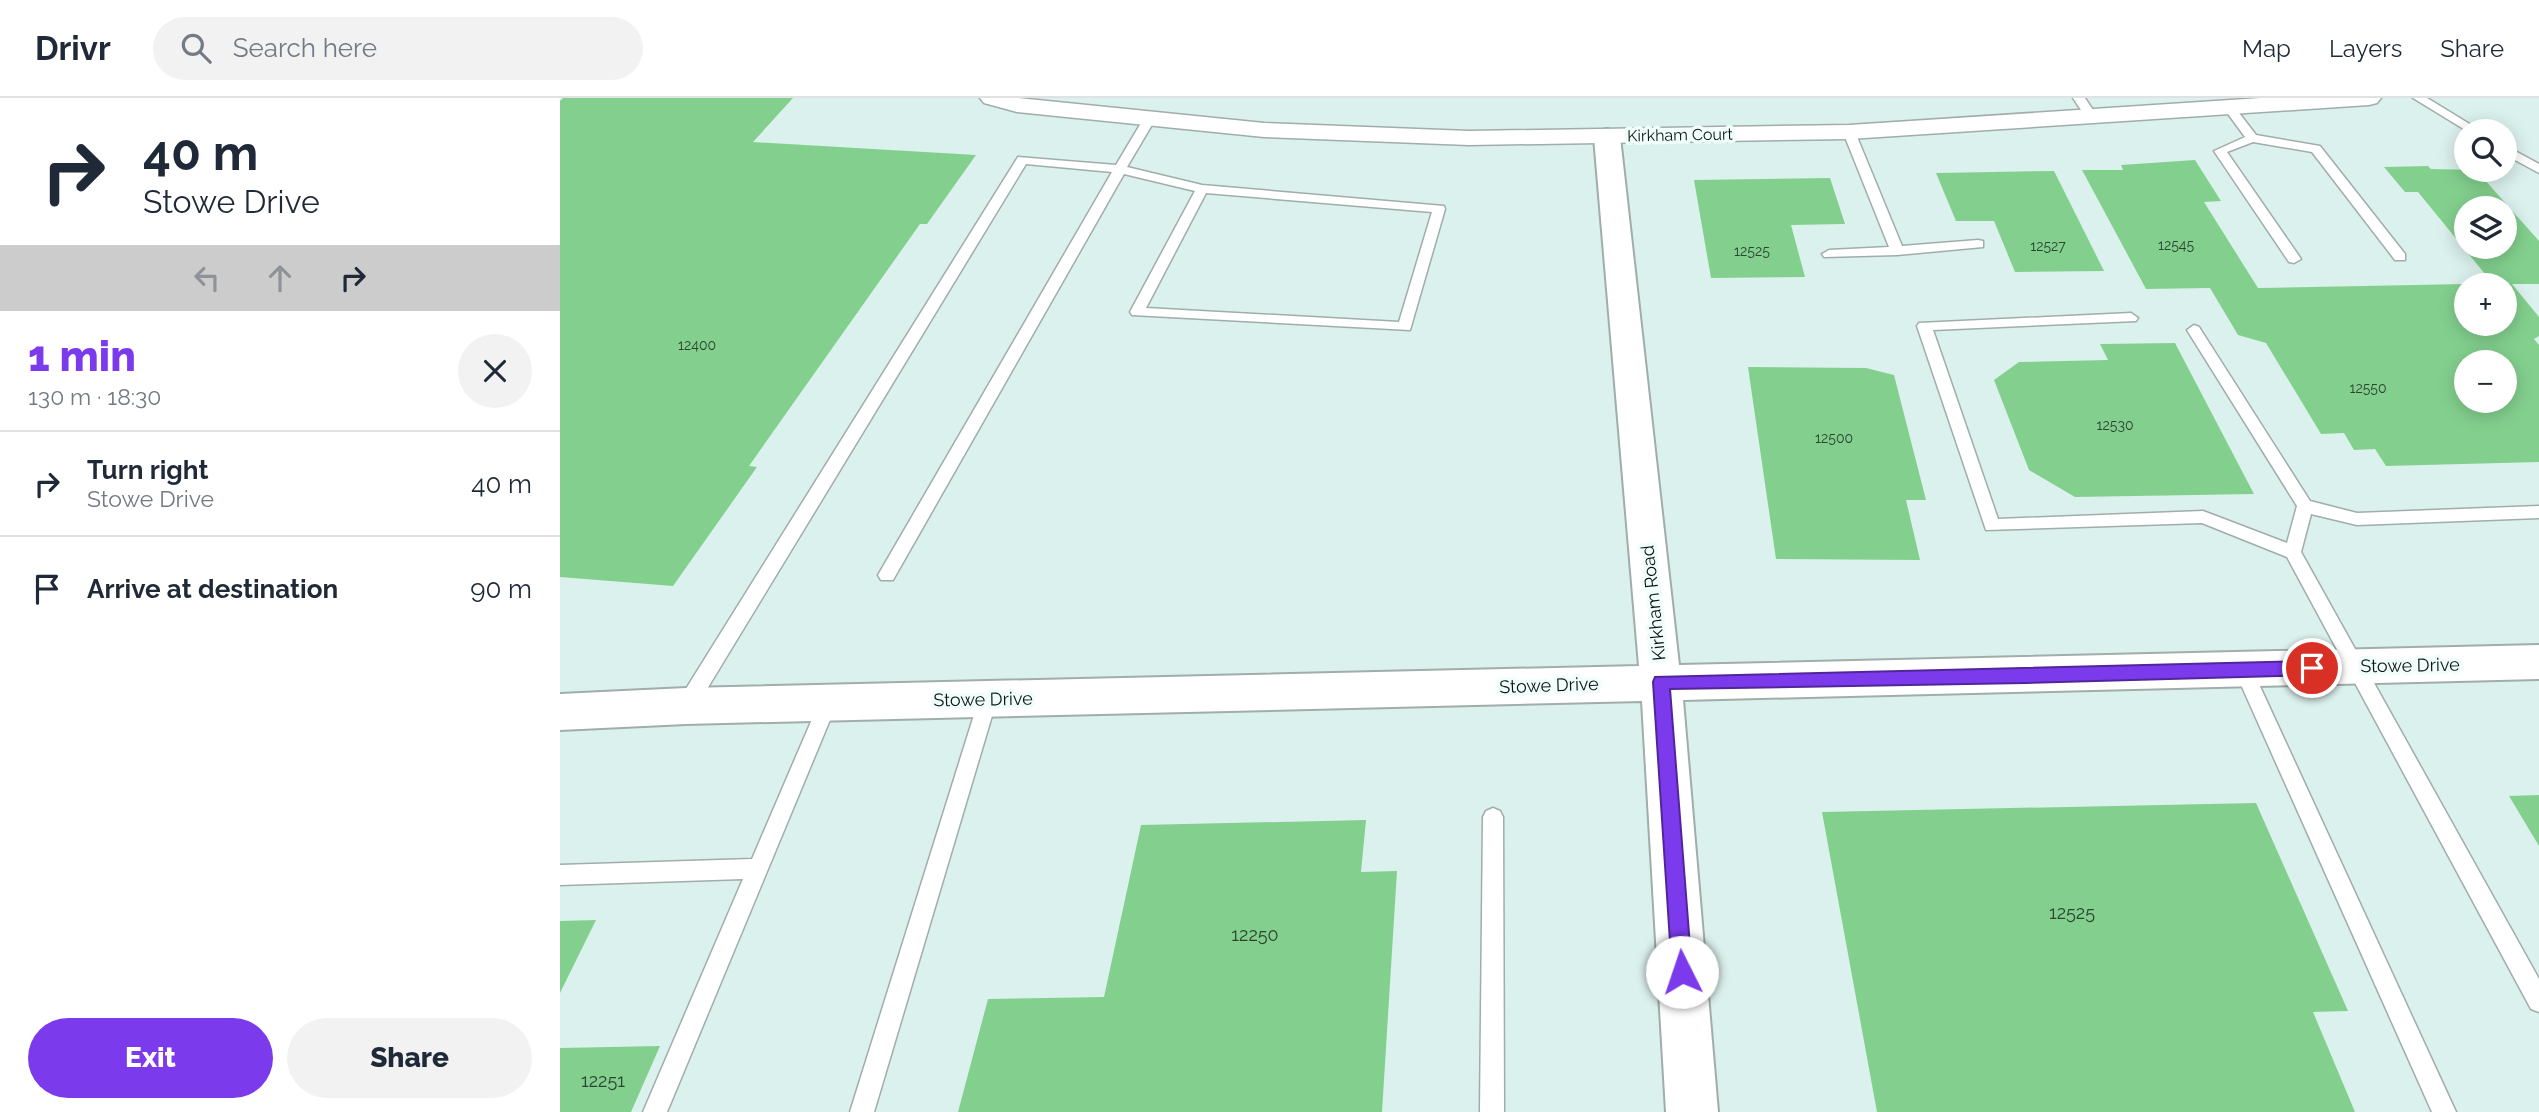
<!DOCTYPE html>
<html lang="en">
<head>
<meta charset="utf-8">
<style>
	:root { --surface:#fff; --page:#f2f2f3; --text:#1f2937; --muted:#747a83; --line:#e0e1e3; --accent:#7c3aed }
	body { margin:0; font-family:Raleway,sans-serif; background:var(--page); color:var(--text); height:100vh; display:flex; flex-direction:column; font-size:26px; white-space:nowrap }
	* { box-sizing:border-box; margin:0 }
	p { font-size:23px; color:var(--muted) }
	.icon { flex:none; width:38px; height:38px; fill:none; stroke:currentColor; stroke-width:2; stroke-linecap:round; stroke-linejoin:round }
	.map { position:relative; flex:1; overflow:hidden }
	.drawer { display:flex; flex-direction:column; background:var(--surface); width:560px }
	.drawer>* { flex:none }
	.hud { background:#fff; color:var(--text); overflow:hidden }
	.controls { position:absolute; left:1894px; top:21px; display:grid; gap:14px }
	.controls a { display:grid; place-items:center; width:63px; height:63px; border-radius:50%; background:var(--surface); box-shadow:0 4px 18px #0003; font-size:35px }
	.pin { position:absolute; display:grid; place-items:center; width:60px; height:60px; color:#fff; margin:-30px; border:4px solid #fff; border-radius:50%; box-shadow:0 2px 7px #0007 }
	.me { position:absolute; width:77px; margin:-38px; rotate:356deg; stroke-linejoin:round; filter:drop-shadow(0 0 5px #0008) }
	.turn { display:flex; align-items:center; gap:24px; height:147px; padding:0 28px; font-size:32px }
	.turn .icon { width:91px; height:91px; stroke-width:2.5 }
	.turn b { display:block; font-size:49px; line-height:60px }
	.lanes { display:flex; align-items:center; height:66px; padding:0 28px; background:#0003; justify-content:center; gap:35px; direction:ltr }
	.lanes .off { opacity:.35 }
	.round { display:grid; place-items:center; flex:none; width:74px; height:74px; border-radius:37px; background:var(--page) }
	.headline { display:flex; align-items:center; justify-content:space-between; height:119px; padding:0 28px }
	h1 { font-size:42px; font-weight:800; line-height:52px; color:var(--accent) }
	.action { display:flex; gap:14px; margin-top:auto; padding:14px 28px }
	.action a { flex:1; height:80px; border-radius:42px; background:var(--accent); color:#fff; font-size:28px; font-weight:800; line-height:80px; text-align:center }
	.action a+a { background:var(--page); color:var(--text) }
	ul { padding:0; list-style:none }
	li { display:flex; align-items:center; gap:21px; height:105px; padding:0 28px; border-top:2px solid var(--line) }
	li div { flex:1 }
	li b { display:block; font-size:26px }
	li em { font-style:normal }
	header { display:flex; align-items:center; gap:42px; box-sizing:border-box; height:98px; padding:0 35px; background:var(--surface); border-bottom:2px solid var(--line) }
	header strong { font-size:33px }
	nav { display:flex; gap:38px; margin-inline-start:auto; font-size:24px }
	.search { width:490px; height:63px; background:var(--page); display:flex; align-items:center; gap:18px; box-sizing:border-box; padding:0 24px; border-radius:38px; color:var(--muted); font-size:26px }
	main { display:flex; flex:1; min-height:0 }
	.map>svg:first-child { display:block }
</style>
</head>
<body>
<header>
<strong>Drivr</strong>
<div class="search"><svg class="icon" aria-label="search" viewBox="0 0 24 24"><circle cx="10" cy="10" r="6"/><path d="M15 15l6 6"/></svg>Search here</div>
<nav><a>Map</a><a>Layers</a><a>Share</a></nav>
</header>
<main>
<section class="drawer">
<div class="hud">
<div class="turn"><svg class="icon" aria-label="right" viewBox="0 0 24 24"><path d="M7 20v-9h11M14 6l5 5-5 5"/></svg><div><b>40 m</b>Stowe Drive</div></div>
<div class="lanes"><svg class="icon off" aria-label="left" viewBox="0 0 24 24"><path d="M17 20v-9H6M10 6l-5 5 5 5"/></svg><svg class="icon off" aria-label="ahead" viewBox="0 0 24 24"><path d="M12 20V5M6 11l6-6 6 6"/></svg><svg class="icon" aria-label="right" viewBox="0 0 24 24"><path d="M7 20v-9h11M14 6l5 5-5 5"/></svg></div>
</div>
<div class="headline"><div><h1>1 min</h1><p>130 m · 18:30</p></div><a class="round"><svg class="icon" aria-label="close" viewBox="0 0 24 24"><path d="M6 6l12 12M18 6L6 18"/></svg></a></div>
<ul>
<li><svg class="icon" aria-label="right" viewBox="0 0 24 24"><path d="M7 20v-9h11M14 6l5 5-5 5"/></svg><div><b>Turn right</b><p>Stowe Drive</p></div><em>40 m</em></li>
<li><svg class="icon" aria-label="arrive" viewBox="0 0 24 24"><path d="M6 21V4h12l-3 4 3 4H6"/></svg><div><b>Arrive at destination</b></div><em>90 m</em></li>
</ul>
<div class="action"><a>Exit</a><a>Share</a></div>
</section>
<div class="map">
<svg width="1979" height="1014" viewBox="0 0 1979 1014">
	<rect width="100%" height="100%" fill="#f0fefb"/>
	<path fill="#dbf1ed" fill-rule="evenodd" d="M0,0H1979V1014H0ZM1906,33H1944V72H1906ZM1906,110H1944V149H1906ZM1906,187H1944V226H1906ZM1906,264H1944V303H1906Z"/>
	<path fill="#83d08e" fill-rule="evenodd" d="M3,0H233L193,44L416,57L367,126H360L189,368L197,369L113,488L0,479V3Z
		M1635,62L1661,103L1644,104L1698,190L1906,186V226H1944V187H1934L1858,94H1845L1824,69L1868,68L1871,71L1916,72L1979,143V186H1952L1979,219V238L1974,241L1979,247V364L1826,368L1815,351L1794,352L1784,335L1761,336L1706,245L1678,237L1650,190L1586,191L1522,72H1563L1561,67ZM1906,110H1944V149H1906ZM1906,264H1944V303H1906Z
		M1494,73L1544,173L1455,174L1434,123H1396L1376,75Z
		M1270,80L1285,126L1231,127L1245,179L1151,180L1134,82Z
		M1615,245L1694,396L1515,399L1469,372L1434,282L1459,264L1548,262L1540,246Z
		M1188,269L1306,270L1334,277L1366,402H1346L1360,462L1216,461Z
		M1979,697V748L1949,698Z
		M1696,705L1788,913L1753,914L1795,1014H1317L1262,714Z
		M806,722L801,774L837,773L822,1014H398L428,901L544,899L581,727Z
		M36,822L0,895V823Z
		M100,948L71,1014H0V950Z"/>
	<g fill="none" stroke-linecap="round" stroke-linejoin="round">
		<g stroke="#a0adaa" stroke-width="3">
			<path id="lane" d="M1513,0H1525L1537,18L1535,21H1527Z
				M1853,0H1867L1921,33H1907Z
				M1669,5L1673,7L1696,37L1760,48L1845,156V162H1835L1752,54L1693,44L1667,54L1741,161L1734,165L1729,164L1654,53L1685,39L1663,9Z
				M590,16L596,20L567,69L642,87L884,108L885,111L850,232L572,217L570,214L635,93L564,76L333,482H321L318,477L321,472L552,74L466,66L133,614L126,616L119,614L117,608L119,602L458,59L556,67L584,20ZM646,95L872,114L839,224L586,210Z
				M1289,30L1295,34L1342,148L1418,142L1423,143V149L1337,157L1264,159L1262,156L1269,152L1329,149L1283,34Z
				M1944,47L1979,66V75L1944,56Z
				M1571,215L1578,220L1576,223L1373,232L1438,421L1643,413L1727,445L1737,408L1627,232L1634,227L1639,229L1750,403L1797,415L1979,408V420L1797,427L1751,416L1741,454L1979,881V914L1971,911L1727,459L1642,425L1426,432L1357,228L1359,225Z
				M1683,563L1689,566L1692,571L1896,1014H1872L1674,571L1677,566Z
				M428,593L435,595L437,601L314,1014H290L419,601L421,595Z
				M268,597L275,599L277,605L107,1014H83L183,781L0,787V767L192,761L259,605L261,599Z
				M933,710L940,713L943,719L944,1014H920L923,719L926,713Z"/>
		</g>
		<g stroke="#a0adaa" stroke-width="3">
			<path id="street" d="M420,0H458L704,25L909,33L1289,27L1701,0H1821L1817,5L1809,7L1289,41L909,47L704,39L457,14L424,5Z"/>
		</g>
		<g stroke="#a0adaa" stroke-width="4">
			<path id="secondary" d="M1047,31L1056,33L1060,39L1119,567L1979,547V581L1123,602L1158,1014H1106L1082,603L126,626L0,632V596L126,590L1079,568L1034,39L1038,33Z"/>
		</g>
		<use href="#lane" fill="#fff" fill-rule="evenodd"/>
		<use href="#street" fill="#fff" fill-rule="evenodd"/>
		<use href="#secondary" fill="#fff" fill-rule="evenodd"/>
	</g>
	<path fill="#7c3aed" stroke="#51269a" stroke-width="2" d="M1752,563L1758,565L1760,570L1758,575L1752,577L1466,585L1110,591L1132,874L1129,881L1122,884L1115,881L1112,874L1093,584L1095,579Z"/>
	<g text-anchor="middle" dominant-baseline="central" stroke-width="7" stroke-linejoin="round" paint-order="stroke">
		<g font-size="14" fill="#2c4332">
			<text x="1616" y="147">12545</text>
			<text x="1488" y="148">12527</text>
			<text x="1192" y="153">12525</text>
			<text x="137" y="247">12400</text>
			<text x="1808" y="290">12550</text>
			<text x="1555" y="327">12530</text>
			<text x="1274" y="340">12500</text>
		</g>
		<g font-size="16" fill="#0f1413" stroke="#f0fefb">
			<text transform="translate(1120 37) rotate(-1)">Kirkham Court</text>
		</g>
		<g font-size="18" fill="#0f1413" stroke="#f0fefb">
			<text transform="translate(1093 505) rotate(-96)">Kirkham Road</text>
			<text transform="translate(1850 567) rotate(-1)">Stowe Drive</text>
			<text transform="translate(989 587) rotate(-2)">Stowe Drive</text>
			<text transform="translate(423 601) rotate(-1)">Stowe Drive</text>
		</g>
		<g font-size="18" fill="#2c4332">
			<text x="1512" y="814">12525</text>
			<text x="695" y="836">12250</text>
			<text x="43" y="982">12251</text>
		</g>
	</g>
</svg>
<div class="controls">
<a><svg class="icon" aria-label="search" viewBox="0 0 24 24"><circle cx="10" cy="10" r="6"/><path d="M15 15l6 6"/></svg></a>
<a><svg class="icon" aria-label="layers" viewBox="0 0 24 24"><path d="M12 4l9 5-9 5-9-5zM3 14l9 5 9-5"/></svg></a>
<a>+</a>
<a>−</a>
</div>
<div class="pin" style="left:1752px;top:570px;background:#d93025"><svg class="icon" aria-label="arrive" viewBox="0 0 24 24"><path d="M6 21V4h12l-3 4 3 4H6"/></svg></div>
<svg class="me" style="left:1122px;top:874px" viewBox="-20 -20 40 40"><circle r="19" fill="#fff"/><path d="M0-13L10 11 0 6-10 11z" fill="#7c3aed"/></svg>
</div>
</main>
</body>
</html>
